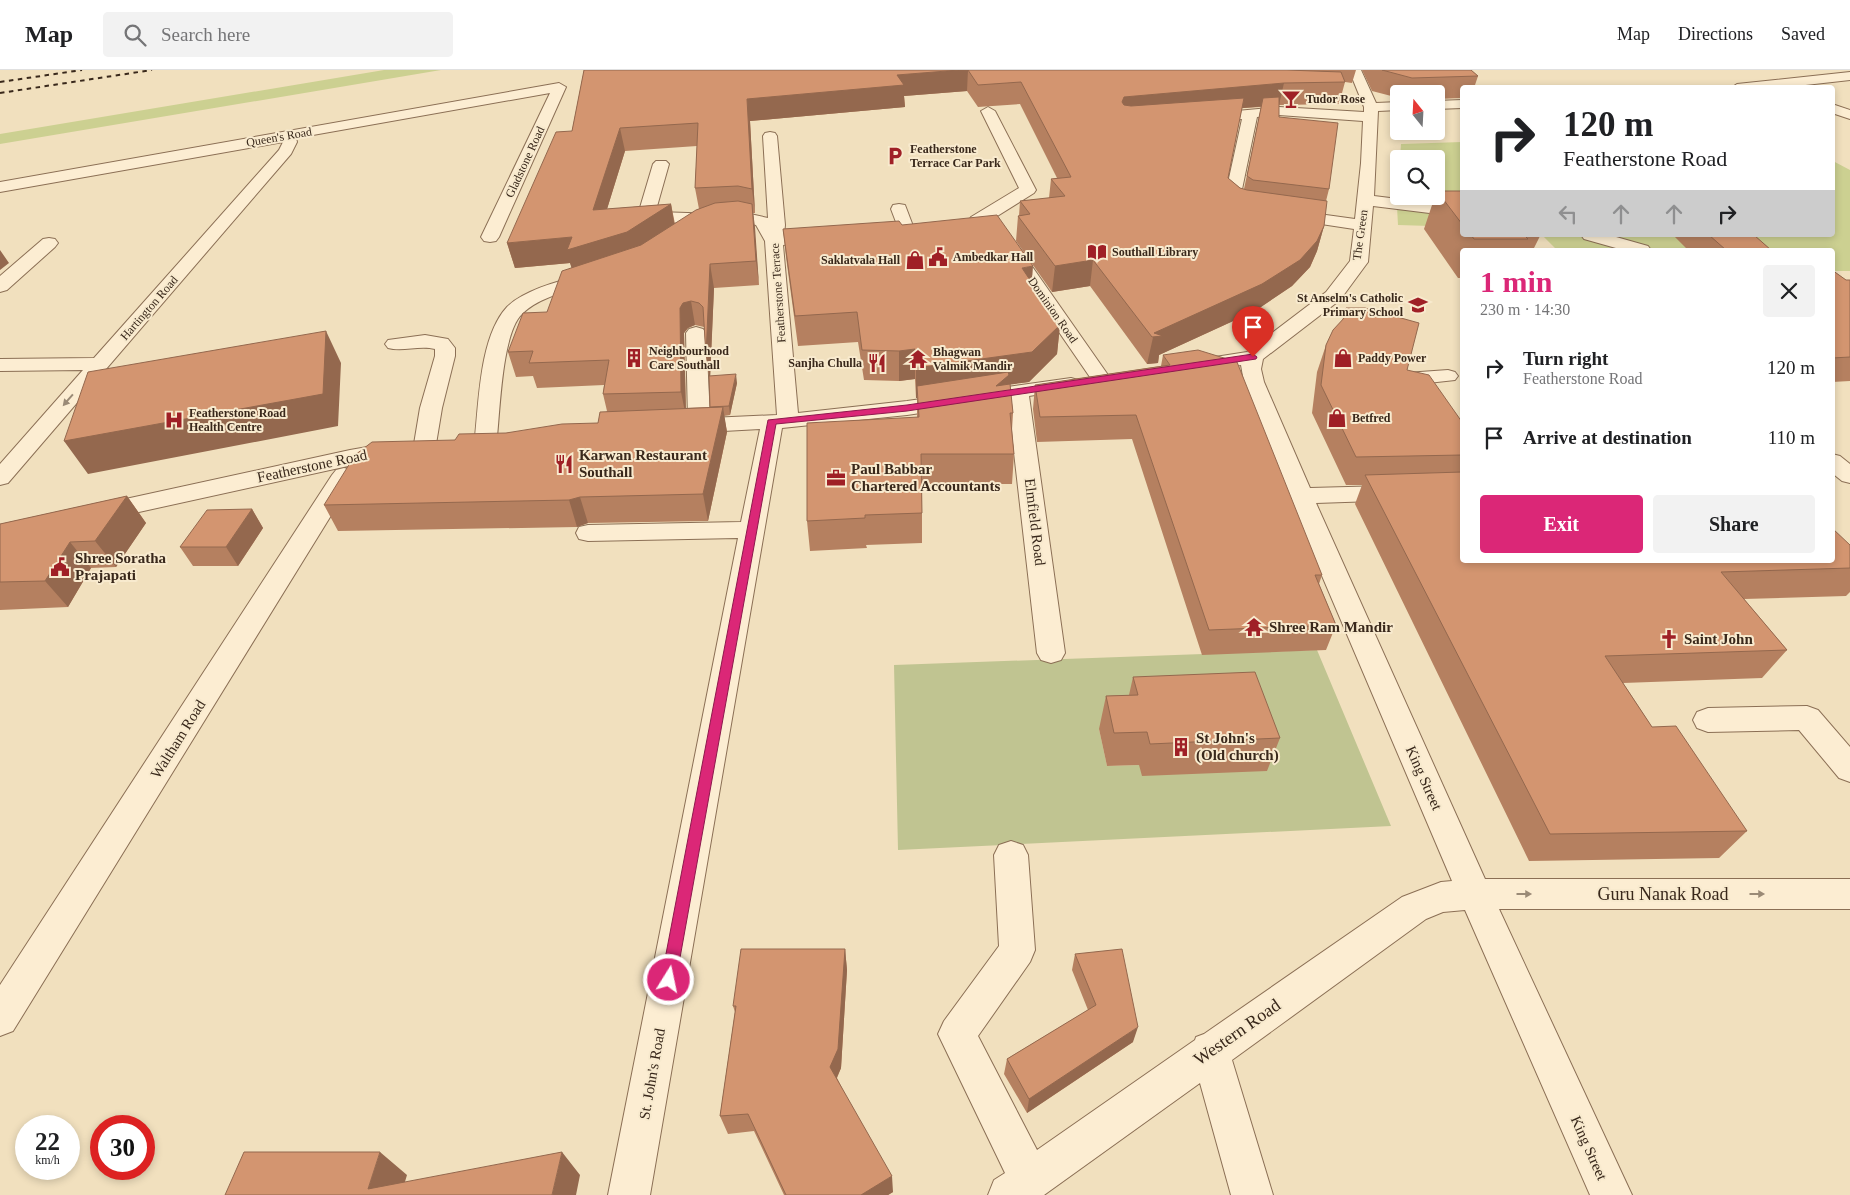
<!DOCTYPE html>
<html lang="en">
<head>
<meta charset="utf-8">
<style>
	:root { --surface:#fff; --page:#f2f2f2; --text:#202124; --muted:#757577; --line:#e0e0e0; --accent:#db2777 }
	body { margin:0; font-family:Georgia,serif; background:var(--page); color:var(--text); height:100vh; display:flex; flex-direction:column; font-size:19px; white-space:nowrap }
	* { box-sizing:border-box; margin:0 }
	p { font-size:16px; color:var(--muted) }
	.icon { flex:none; width:28px; height:28px; fill:none; stroke:currentColor; stroke-width:2; stroke-linecap:round; stroke-linejoin:round }
	.map { position:relative; flex:1; overflow:hidden }
	.side { position:absolute; left:1460px; top:178px; width:375px; height:315px; display:flex; flex-direction:column; background:var(--surface); border-radius:5px; box-shadow:0 2px 8px #0003 }
	.side>* { flex:none }
	.top-card { position:absolute; left:1460px; top:15px; width:375px; height:152px; border-radius:5px; box-shadow:0 2px 8px #0003; background:#fff; color:var(--text); overflow:hidden }
	.needle { width:32px; rotate:342deg }
	.tools { position:absolute; left:1390px; top:15px; display:grid; gap:10px }
	.tools a { display:grid; place-items:center; width:55px; height:55px; border-radius:5px; background:var(--surface); box-shadow:0 2px 8px #0003; font-size:25px }
	.speed { position:absolute; left:15px; top:1045px; display:flex; gap:10px; font-size:25px; font-weight:700; text-align:center }
	.speed>* { display:grid; place-content:center; width:65px; height:65px; border-radius:50%; background:var(--surface); box-shadow:0 2px 8px #0003; line-height:1 }
	.speed small { font-size:12px; font-weight:400 }
	.speed .limit { border:8px solid #d22; background:#fff; color:#111 }
	.pin { position:absolute; display:grid; place-items:center; width:42px; height:42px; color:#fff; margin:-51px -21px; border-radius:50% 50% 50% 0; rotate:-45deg; box-shadow:0 0 5px #0007 }
	.pin .icon { rotate:45deg }
	.me { position:absolute; width:55px; margin:-28px; rotate:10deg; stroke-linejoin:round; filter:drop-shadow(0 0 4px #0008) }
	.turn { display:flex; align-items:center; gap:18px; height:105px; padding:0 20px; font-size:22px }
	.turn .icon { width:65px; height:65px; stroke-width:2.5 }
	.turn b { display:block; font-size:35px; line-height:42px }
	.lanes { display:flex; align-items:center; height:48px; padding:0 20px; background:#0003; justify-content:center; gap:25px; direction:ltr }
	.lanes .off { opacity:.35 }
	.round { display:grid; place-items:center; flex:none; width:52px; height:52px; border-radius:5px; background:var(--page) }
	.head { display:flex; align-items:center; justify-content:space-between; height:85px; padding:0 20px }
	h1 { font-size:30px; font-weight:700; line-height:38px; color:var(--accent) }
	.primary-button { display:flex; gap:10px; margin-top:auto; padding:10px 20px }
	.primary-button a { flex:1; height:58px; border-radius:5px; background:var(--accent); color:#fff; font-size:20px; font-weight:700; line-height:58px; text-align:center }
	.primary-button a+a { background:var(--page); color:var(--text) }
	ul { padding:0; list-style:none }
	li { display:flex; align-items:center; gap:15px; height:70px; padding:0 20px }
	li div { flex:1 }
	li b { display:block; font-size:19px }
	li em { font-style:normal }
	header { display:flex; align-items:center; gap:30px; box-sizing:border-box; height:70px; padding:0 25px; background:var(--surface); border-bottom:1px solid var(--line) }
	header strong { font-size:24px }
	nav { display:flex; gap:28px; margin-inline-start:auto; font-size:18px }
	.search { width:350px; height:45px; background:var(--page); display:flex; align-items:center; gap:12px; box-sizing:border-box; padding:0 18px; border-radius:5px; color:var(--muted); font-size:19px }
	.map>svg:first-child { display:block }
</style>
</head>
<body>
<header>
<strong>Map</strong>
<div class="search"><svg class="icon" aria-label="search" viewBox="0 0 24 24"><circle cx="10" cy="10" r="6"/><path d="M15 15l6 6"/></svg>Search here</div>
<nav><a>Map</a><a>Directions</a><a>Saved</a></nav>
</header>
<div class="map">
<svg width="1850" height="1125" viewBox="0 0 1850 1125">
	<rect width="100%" height="100%" fill="#f1e0be"/>
	<path fill="#ccd091" d="M384,0H441L0,74V64Z
		M1462,72V157L1398,155L1397,137L1422,140L1421,126H1436V89H1400L1401,74Z
		M1833,91L1850,100V201H1833L1832,180H1557L1542,165H1832Z"/>
	<path fill="#c0c491" fill-rule="evenodd" d="M1317,580L1391,756L898,780L894,595ZM1099,659L1267,700L1139,695L1107,696Z"/>
	<g fill="none" stroke-linecap="round" stroke-linejoin="round">
		<g stroke="#8b6f55" stroke-width="2">
			<path id="minor" d="M1349,0H1361L1376,33L1399,32V40L1378,41L1374,126L1462,137V147L1373,136L1368,192L1365,196L1340,230L1263,289L1261,299L1264,312L1310,418L1462,414V428L1316,433L1485,809H1850V839H1499L1632,1125H1590L1465,840L1443,842L1426,849L1232,990L1273,1125H1231L1200,1013L1044,1125H988L994,1110L1005,1103L938,964L944,951L999,876L994,785L999,775L1011,771L1023,775L1028,785L1035,880L1030,892L978,966L1037,1080L1195,970L1196,967L1204,964L1402,827L1441,812L1452,811L1288,426L1244,312L1241,295L1196,302L1189,300L1186,296L1189,292L1196,290L1247,282L1326,222L1350,191L1354,159L1236,141L1224,131L1242,49L1204,52L1199,51L1197,48L1199,45L1204,44L1279,37L1364,42V37ZM1279,45L1363,51L1361,93L1355,149L1247,134L1240,129L1257,47Z
				M1850,2V10L1779,18H1731L1737,14Z
				M559,13L566,17L499,167L496,171L490,172L484,171L481,167L550,23L296,68L297,72L291,84L8,413L0,415V394L83,300L0,301V289L94,288L279,80L283,72L0,122V112Z
				M1462,30V38L1436,39V31Z
				M1832,34L1850,40V49L1832,43Z
				M988,37L995,41L1036,120L1034,123L983,155H971L969,151L971,147L1019,118L981,41Z
				M770,62L775,63L777,66L785,155L784,165L820,161L826,162L829,166L826,170L783,175L798,343L907,331L1071,308L1078,310L1082,314L1078,318L1029,326L1065,583L1061,590L1051,593L1041,590L1037,583L1008,330L907,345L782,358L650,1125H608L738,468L588,471L579,469L576,463L579,457L588,455L741,452L760,359L687,363L679,361L676,356L679,351L688,349L686,263L689,259L696,257L703,259L706,263L710,348L777,345L765,171L756,155L741,152L718,154L653,152L647,151L639,141L653,94L656,91H666L669,94L656,140L658,142L717,144L741,142L768,148L763,66L765,63Z
				M899,134L905,135L913,156L911,160H899L891,139L893,135Z
				M1581,165H1609L1648,176L1651,180H1623L1584,169Z
				M49,168L55,169L58,173L55,177L7,220L0,222V206L43,169Z
				M1011,174L1017,175L1108,305L1111,309L1108,313L1101,315L1094,313L1002,179L1005,175Z
				M589,204L595,205L598,209L595,213C572,220 540,226 522,244C502,263 500,340 497,367L494,372L486,374L478,372L475,367C479,330 480,266 507,237C525,219 565,209 589,204Z
				M425,265L448,269L455,278V286L442,338L436,374L433,379L425,381L417,379L414,374L420,338L435,286V279C419,275 403,282 388,278L385,274L388,270Z
				M1448,300L1455,302L1458,306L1455,310L1428,313L1462,362V384L1454,382L1403,307L1406,303Z
				M390,373L398,375L401,380L398,385L98,451L89,449L86,443L89,437L98,435L350,380Z
				M1832,384L1840,386L1850,394V413L1842,411L1832,403Z
				M344,398L352,400L356,405L13,961L0,966V915L332,405L336,400Z
				M1807,636L1818,640L1850,677V712L1839,708L1799,660L1708,662L1697,658L1693,650L1697,642L1708,638Z"/>
		</g>
		<use href="#minor" fill="#fcedd2" fill-rule="evenodd"/>
		<path stroke="#39281b" stroke-width="2" stroke-dasharray="4.5 4.5" stroke-linecap="butt" d="M0,12L82,0
			M0,23L152,0"/>
	</g>
	<path fill="#b58060" fill-rule="evenodd" d="M584,0H1356L1352,13L1345,12L1339,34L1279,35V47L1329,119L1326,131L1324,156L1317,181L1310,197L1292,216L1255,241L1159,285L1158,293L1147,294L1090,216L1052,222L1016,171L1018,146H1019L1020,131L1049,128L1051,109L1057,108L1020,34L978,37L967,21L904,26L905,37L750,51L755,143H753L759,215L714,218L710,306L737,313L730,345L724,346L727,362L708,451L588,453L577,457L338,461L324,435L455,370L506,363L598,353L607,341L603,324L604,315L537,318L533,306L516,307L508,282L547,242L572,197L570,193L515,198L507,173L572,61ZM1261,37L1244,119L1240,118L1228,108L1242,38ZM697,76L695,118L699,139L675,154L671,134L607,139L625,81ZM695,255L704,257V258L706,286L709,306L710,337L686,338L684,263L688,258Z
		M1362,0H1471L1478,6L1474,18H1462V28L1436,29V24H1399V28L1372,21Z
		M1437,121H1462V165H1539L1540,166L1533,180H1462V208H1458L1424,159L1435,126H1436Z
		M902,155L1032,213L1060,255L1057,284L1029,312L1010,314L1013,343L1012,360L1014,384L1012,414H922V473L866,475L867,478L810,481L807,451L917,347V328H916L915,309L899,311L864,310L858,272L798,276L786,187L783,159Z
		M1673,165H1754L1771,180H1688Z
		M1832,200L1846,210H1850V311L1832,312Z
		M1346,238L1407,300L1462,352V490L1850,475V522L1846,526L1744,529L1787,580L1762,608L1623,613L1652,657L1747,761L1719,788L1529,791L1355,434L1362,415H1346L1312,343L1317,302L1326,275L1342,251Z
		M1163,285L1322,505L1319,514L1336,555L1326,580L1202,585L1132,369L1037,372L1033,339L1035,315L1161,296Z
		M127,426L146,453L116,497L91,498L68,537L0,540V454Z
		M252,439L263,458L238,496H193L180,477Z
		M1133,607L1280,668L1267,701L1142,706L1139,695L1107,696L1099,659L1106,626L1129,625Z
		M845,879L847,900L841,998L837,1008L893,1122L888,1125H784L754,1061L728,1064L720,1046L735,942L733,936Z
		M1075,884L1133,972L1027,1043L1004,1004L1007,989L1088,940L1072,900Z"/>
	<path fill="#94684e" d="M959,0H968L967,21L904,26L905,37L750,51L755,143L752,119L747,29L897,5Z
		M1284,13L1279,35L1121,49L1122,32L1124,27Z
		M620,58L625,81L599,165L593,140Z
		M671,134L675,158L632,187L574,206L570,193L515,198L507,173L572,167Z
		M752,134L755,157L759,215L756,191Z
		M1324,156L1317,181L1310,197L1292,216L1255,241L1159,285L1158,293L1147,294L1154,263Z
		M0,180L9,193L0,200Z
		M1093,190L1090,216L1052,222L1055,196Z
		M710,194L714,218L710,311L706,286Z
		M1033,196L1031,225L1022,198Z
		M691,231L695,255L688,258L684,263L686,347L681,322L680,238L683,233Z
		M1060,255L1057,284L1029,312L1008,315L1007,333L917,316V328H916V298Z
		M326,261L341,293L338,356L88,404L64,371Z
		M915,279V309L899,311V281Z
		M736,304L737,313L730,345L729,336Z
		M723,337L727,362L708,451L703,424Z
		M127,426L146,453L116,497L95,471Z
		M580,427L588,453L577,457L569,430Z
		M252,439L263,458L238,496L226,477Z
		M70,472L91,498L68,537L45,511Z
		M845,879L847,900L841,998L833,1016L830,997Z
		M1138,957L1133,972L1027,1043L1029,1029Z
		M380,1082L407,1105L401,1125L368,1119Z
		M562,1082L580,1105L576,1125H552Z
		M892,1106L893,1122L888,1125H861Z"/>
	<path fill="#d39570" stroke="#94684e" d="M584,0H959L897,5L904,15L747,29L752,119L738,116L695,118L698,53L620,58L593,140L671,134L627,162L567,180L572,167L507,173L556,62L572,61Z
		M968,0H1287L1341,2L1345,12L1284,13L1124,27L1122,32L1124,35L1131,36L1244,28L1228,108L1240,118L1247,120L1327,131L1324,156L1317,171L1300,190L1262,214L1154,263L1163,266L1152,267L1093,190L1055,196L1018,146L1030,144L1020,131L1065,126L1051,109L1071,107L1021,12L978,15Z
		M1382,0H1471L1478,6L1412,8Z
		M1279,27V47L1338,53L1329,119L1253,110L1247,106L1263,28Z
		M1437,121H1462V154Z
		M738,131L752,134L756,191L710,194L706,286L703,237L699,233L691,231L683,233L680,238L681,322L603,324L609,290L529,293L533,281L508,282L523,243L547,242L562,201L641,175L696,140L715,133Z
		M997,145L1033,196L1022,198L1060,255L1032,282L916,298L915,279L899,281L862,280L857,242L795,246L783,159L899,151L902,155Z
		M1471,165H1539L1540,166H1525L1528,169H1474Z
		M1709,165H1754L1771,180H1726Z
		M1832,200L1846,210H1850V287L1832,288Z
		M1346,238H1365L1419,253L1407,300L1429,305L1462,352V385L1356,387L1321,315L1326,275L1333,260L1345,247Z
		M326,261L323,324L64,371L88,302Z
		M1198,280L1237,292L1322,505H1315L1336,555L1209,560L1136,345L1040,347L1035,315L1170,295L1163,285Z
		M1008,302L1009,305L996,316L1010,314L1013,343H1010L1014,384H921L922,443L865,445V448L807,451V353L919,347L917,316Z
		M736,304L729,336L710,337L709,306Z
		M723,337L703,424L580,427L569,430L324,435L355,385L372,372L455,370L459,364L506,363L562,354L598,353L600,342Z
		M1462,402V490H1832V458L1850,475V498L1721,502L1787,580L1605,586L1652,657L1676,656L1747,761L1550,764L1365,405Z
		M127,426L95,471L70,472L45,511L0,512V454Z
		M252,439L226,477H180L207,440Z
		M1255,602L1280,668L1150,674L1147,662L1114,663L1106,626L1138,625L1133,607Z
		M741,879H845L838,979L830,997L892,1106L861,1125H786L748,1044L720,1046L736,936H733Z
		M1122,879L1138,957L1029,1029L1007,989L1096,935L1075,884Z
		M244,1082H380L368,1119L562,1082L552,1125H225Z"/>
	<defs><path id="oneway-solid" d="M-6-.8H1V-3.2L6.5 0L1 3.2V.8H-6Z" transform="scale(1.25)"/></defs>
	<g fill="#9a8a76">
		<use href="#oneway-solid" transform="translate(68 330) rotate(131)"/>
		<use href="#oneway-solid" transform="translate(1524 824)"/>
		<use href="#oneway-solid" transform="translate(1757 824)"/>
	</g>
	<path fill="#db2777" stroke="#8e194d" d="M1253,284L1257,287L1256,289L907,341L776,354L676,910L674,915L669,917L664,915L661,910L768,350L907,335Z"/>
	<defs>
		<g id="bar-bare" transform="scale(1.5)"><path d="M-6-5H6L.8 .8V4.5H3.5V6h-7V4.5H-.8V.8Z" fill="#9f2026" stroke="#f8eace" stroke-width="2.5" paint-order="stroke"/></g>
		<g id="parking-bare" transform="scale(1.5)"><path d="M-3.5-5.5H1a3.5 3.5 0 0 1 0 7H-1V5.5H-3.5ZM-1-3.4V-.6H.8a1.4 1.4 0 0 0 0-2.8Z" fill="#9f2026" stroke="#f8eace" stroke-width="2.5" paint-order="stroke"/></g>
		<g id="library-bare" transform="scale(1.5)"><path d="M-6-4Q-3-5.5-.7-3.5V5Q-3 3-6 4ZM6-4Q3-5.5 .7-3.5V5Q3 3 6 4Z" fill="#9f2026" stroke="#f8eace" stroke-width="2.5" paint-order="stroke"/></g>
		<g id="civic-bare" transform="scale(1.5)"><path d="M-.6-6.5H3V-4.5H.6V-3L4-1V1h2V6H-6V1h2V-1L-.6-3ZM-1.2 2.5V6h2.4V2.5Z" fill="#9f2026" stroke="#f8eace" stroke-width="2.5" paint-order="stroke"/></g>
		<g id="shop-bare" transform="scale(1.5)"><path d="M-5-2.5h2.3a2.7 3.5 0 0 1 5.4 0H5L5.5 6h-11ZM-1.5-2.5h3a1.5 2.3 0 0 0-3 0Z" fill="#9f2026" stroke="#f8eace" stroke-width="2.5" paint-order="stroke"/></g>
		<g id="school-bare" transform="scale(1.5)"><path d="M0-5L7-2L0 1L-7-2ZM-4 1L0 2.5L4 1V4Q0 6-4 4Z" fill="#9f2026" stroke="#f8eace" stroke-width="2.5" paint-order="stroke"/></g>
		<g id="building-bare" transform="scale(1.5)"><path d="M-4-6H4V6H1V3H-1V6H-4ZM-2.5-4.3h1.7v1.8h-1.7ZM.8-4.3h1.7v1.8H.8ZM-2.5-1h1.7V.8h-1.7ZM.8-1h1.7V.8H.8Z" fill="#9f2026" stroke="#f8eace" stroke-width="2.5" paint-order="stroke"/></g>
		<g id="temple-bare" transform="scale(1.5)"><path d="M0-6L5-2H3V0L6.5 2.5H4V6H1.5V3h-3V6H-4V2.5H-6.5L-3 0V-2H-5Z" fill="#9f2026" stroke="#f8eace" stroke-width="2.5" paint-order="stroke"/></g>
		<g id="restaurant-bare" transform="scale(1.5)"><path d="M-5-6h1v4h1v-4h1v4h1v-4h1v5L-1.5 .5V6h-2V.5L-5-1ZM5-6V6H3V1.5H1.5Q1.5-4 5-6Z" fill="#9f2026" stroke="#f8eace" stroke-width="2.5" paint-order="stroke"/></g>
		<g id="hospital-bare" transform="scale(1.5)"><path d="M-5-5h3v3.5h4V-5h3V5h-3V1.5h-4V5h-3Z" fill="#9f2026" stroke="#f8eace" stroke-width="2.5" paint-order="stroke"/></g>
		<g id="office-bare" transform="scale(1.5)"><path d="M-6-3h4V-5.5h4V-3h4V5H-6ZM-1-4.5V-3h2v-1.5ZM-6 0V1H6V0Z" fill="#9f2026" stroke="#f8eace" stroke-width="2.5" paint-order="stroke"/></g>
		<g id="church-bare" transform="scale(1.5)"><path d="M-1.2-6h2.4v3.5h3.3v2.4h-3.3V6h-2.4V-.1h-3.3v-2.4h3.3Z" fill="#9f2026" stroke="#f8eace" stroke-width="2.5" paint-order="stroke"/></g>
	</defs>
	<g fill-rule="evenodd">
		<use href="#bar-bare" x="1291" y="29"/>
		<use href="#parking-bare" x="895" y="86"/>
		<use href="#library-bare" x="1097" y="182"/>
		<use href="#civic-bare" x="938" y="187"/>
		<use href="#shop-bare" x="915" y="190"/>
		<use href="#school-bare" x="1418" y="235"/>
		<use href="#building-bare" x="634" y="288"/>
		<use href="#shop-bare" x="1343" y="288"/>
		<use href="#temple-bare" x="918" y="289"/>
		<use href="#restaurant-bare" x="877" y="293"/>
		<use href="#shop-bare" x="1337" y="348"/>
		<use href="#hospital-bare" x="174" y="350"/>
		<use href="#restaurant-bare" x="564" y="394"/>
		<use href="#office-bare" x="836" y="408"/>
		<use href="#civic-bare" x="60" y="497"/>
		<use href="#temple-bare" x="1254" y="557"/>
		<use href="#church-bare" x="1669" y="569"/>
		<use href="#building-bare" x="1181" y="677"/>
	</g>
	<g text-anchor="middle" dominant-baseline="central" stroke-width="4" stroke-linejoin="round" paint-order="stroke">
		<g font-size="12" font-weight="bold" fill="#39281b" stroke="#f8eace" text-anchor="start">
			<text x="1306" y="29">Tudor Rose</text>
			<text x="910" y="79">Featherstone<tspan x="910" dy="14">Terrace Car Park</tspan></text>
			<text x="1112" y="182">Southall Library</text>
			<text x="953" y="187">Ambedkar Hall</text>
			<text x="900" y="190" text-anchor="end">Saklatvala Hall</text>
			<text x="1403" y="228" text-anchor="end">St Anselm's Catholic<tspan x="1403" dy="14">Primary School</tspan></text>
			<text x="649" y="281">Neighbourhood<tspan x="649" dy="14">Care Southall</tspan></text>
			<text x="933" y="282">Bhagwan<tspan x="933" dy="14">Valmik Mandir</tspan></text>
			<text x="1358" y="288">Paddy Power</text>
			<text x="862" y="293" text-anchor="end">Sanjha Chulla</text>
			<text x="189" y="343">Featherstone Road<tspan x="189" dy="14">Health Centre</tspan></text>
			<text x="1352" y="348">Betfred</text>
		</g>
		<g font-size="12" fill="#39281b" stroke="#f8eace">
			<text transform="translate(279 67) rotate(-10)">Queen's Road</text>
			<text transform="translate(525 92) rotate(-65)">Gladstone Road</text>
			<text transform="translate(1360 165) rotate(-82)">The Green</text>
			<text transform="translate(778 223) rotate(-94)">Featherstone Terrace</text>
			<text transform="translate(149 238) rotate(-49)">Hartington Road</text>
			<text transform="translate(1053 240) rotate(55)">Dominion Road</text>
		</g>
		<g font-size="15" font-weight="bold" fill="#39281b" stroke="#f8eace" text-anchor="start">
			<text x="579" y="385">Karwan Restaurant<tspan x="579" dy="17">Southall</tspan></text>
			<text x="851" y="399">Paul Babbar<tspan x="851" dy="17">Chartered Accountants</tspan></text>
			<text x="75" y="488">Shree Soratha<tspan x="75" dy="17">Prajapati</tspan></text>
			<text x="1269" y="557">Shree Ram Mandir</text>
			<text x="1684" y="569">Saint John</text>
			<text x="1196" y="668">St John's<tspan x="1196" dy="17">(Old church)</tspan></text>
		</g>
		<g font-size="15" fill="#39281b" stroke="#f8eace">
			<text transform="translate(312 396) rotate(-12)">Featherstone Road</text>
			<text transform="translate(1035 452) rotate(83)">Elmfield Road</text>
			<text transform="translate(178 669) rotate(-58)">Waltham Road</text>
			<text transform="translate(1424 708) rotate(66)">King Street</text>
			<text transform="translate(652 1004) rotate(-80)">St. John's Road</text>
			<text transform="translate(1589 1078) rotate(66)">King Street</text>
		</g>
		<g font-size="18" fill="#39281b" stroke="#f8eace">
			<text x="1663" y="824">Guru Nanak Road</text>
			<text transform="translate(1237 962) rotate(-35)">Western Road</text>
		</g>
	</g>
</svg>
<div class="tools">
<a><svg class="needle" viewBox="-14 -14 28 28"><path d="M0-13l5 13h-10z" fill="#e53935"/><path d="M0 13l5-13h-10z" fill="#757577"/></svg></a>
<a><svg class="icon" aria-label="search" viewBox="0 0 24 24"><circle cx="10" cy="10" r="6"/><path d="M15 15l6 6"/></svg></a>
</div>
<div class="speed"><div>22<small>km/h</small></div><div class="limit">30</div></div>
<div class="pin" style="left:1253px;top:287px;background:#d93025"><svg class="icon" aria-label="arrive" viewBox="0 0 24 24"><path d="M6 21V4h12l-3 4 3 4H6"/></svg></div>
<svg class="me" style="left:669px;top:910px" viewBox="-20 -20 40 40"><circle r="17" fill="#db2777" stroke="#fff" stroke-width="3"/><path d="M0-11L8 9 0 5-8 9z" fill="#fff"/></svg>
<div class="top-card">
<div class="turn"><svg class="icon" aria-label="right" viewBox="0 0 24 24"><path d="M7 20v-9h11M14 6l5 5-5 5"/></svg><div><b>120 m</b>Featherstone Road</div></div>
<div class="lanes"><svg class="icon off" aria-label="left" viewBox="0 0 24 24"><path d="M17 20v-9H6M10 6l-5 5 5 5"/></svg><svg class="icon off" aria-label="ahead" viewBox="0 0 24 24"><path d="M12 20V5M6 11l6-6 6 6"/></svg><svg class="icon off" aria-label="ahead" viewBox="0 0 24 24"><path d="M12 20V5M6 11l6-6 6 6"/></svg><svg class="icon" aria-label="right" viewBox="0 0 24 24"><path d="M7 20v-9h11M14 6l5 5-5 5"/></svg></div>
</div>
<section class="side">
<div class="head"><div><h1>1 min</h1><p>230 m · 14:30</p></div><a class="round"><svg class="icon" aria-label="close" viewBox="0 0 24 24"><path d="M6 6l12 12M18 6L6 18"/></svg></a></div>
<ul>
<li><svg class="icon" aria-label="right" viewBox="0 0 24 24"><path d="M7 20v-9h11M14 6l5 5-5 5"/></svg><div><b>Turn right</b><p>Featherstone Road</p></div><em>120 m</em></li>
<li><svg class="icon" aria-label="arrive" viewBox="0 0 24 24"><path d="M6 21V4h12l-3 4 3 4H6"/></svg><div><b>Arrive at destination</b></div><em>110 m</em></li>
</ul>
<div class="primary-button"><a>Exit</a><a>Share</a></div>
</section>
</div>
</body>
</html>
